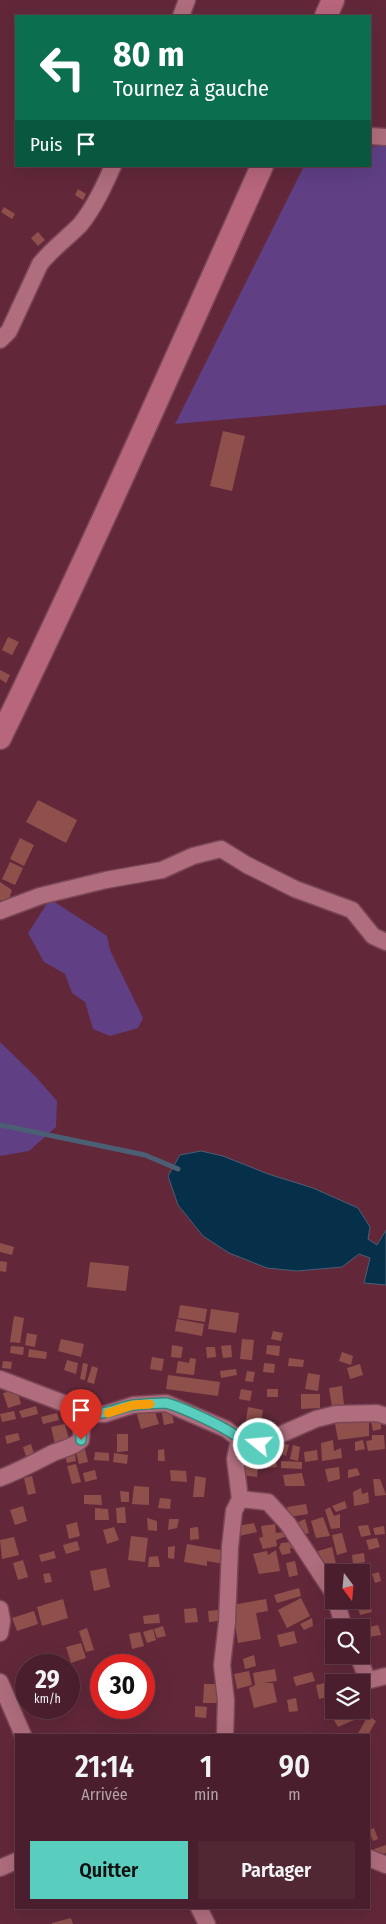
<!DOCTYPE html>
<html lang="fr">
<head>
<meta charset="utf-8">
<style>
	:root { --surface:#4a1e2c; --page:#512734; --text:#f1f3f6; --muted:#b2a2a9; --line:#613c48; --accent:#59cebf }
	body { margin:0; font-family:"Fira Sans Condensed",sans-serif; background:var(--page); color:var(--text); height:100vh; display:flex; flex-direction:column; font-size:19px; white-space:nowrap }
	* { box-sizing:border-box; margin:0 }
	p { font-size:16px; color:var(--muted) }
	.icon { flex:none; width:28px; height:28px; fill:none; stroke:currentColor; stroke-width:2; stroke-linecap:round; stroke-linejoin:round }
	.map { position:relative; flex:1; overflow:hidden }
	.sheet { position:absolute; left:15px; top:1734px; width:355px; height:175px; display:flex; flex-direction:column; background:var(--surface); border-radius:0px; box-shadow:0 5px 20px #0002,0 0 0 1px var(--line) }
	.sheet>* { flex:none }
	.hud { position:absolute; left:15px; top:15px; width:356px; height:152px; border-radius:0px; box-shadow:0 5px 20px #0002,0 0 0 1px var(--line); background:#0b6e4f; color:#fff; overflow:hidden }
	.needle { width:32px; rotate:164deg }
	.tools { position:absolute; left:325px; top:1564px; display:grid; gap:10px }
	.tools a { display:grid; place-items:center; width:45px; height:45px; border-radius:0px; background:var(--surface); box-shadow:0 5px 20px #0002,0 0 0 1px var(--line); font-size:25px }
	.speed { position:absolute; left:15px; top:1654px; display:flex; gap:10px; font-size:25px; font-weight:700; text-align:center }
	.speed>* { display:grid; place-content:center; width:65px; height:65px; border-radius:50%; background:var(--surface); box-shadow:0 5px 20px #0002,0 0 0 1px var(--line); line-height:1 }
	.speed small { font-size:12px; font-weight:400 }
	.speed .limit { border:8px solid #d22; background:#fff; color:#111 }
	.pin { position:absolute; display:grid; place-items:center; width:42px; height:42px; color:#fff; margin:-51px -21px; border-radius:50% 50% 50% 0; rotate:-45deg; box-shadow:0 0 5px #0007 }
	.pin .icon { rotate:45deg }
	.me { position:absolute; width:55px; margin:-28px; rotate:287deg; stroke-linejoin:round; filter:drop-shadow(0 0 4px #0008) }
	.turn { display:flex; align-items:center; gap:18px; height:105px; padding:0 15px; font-size:22px }
	.turn .icon { width:65px; height:65px; stroke-width:2.5 }
	.turn b { display:block; font-size:35px; line-height:42px }
	.then { display:flex; align-items:center; height:48px; padding:0 15px; background:#0003; gap:10px; font-size:19px }
	.eta { display:flex; justify-content:space-evenly; align-items:center; height:85px; text-align:center }
	.eta b { font-size:30px; font-weight:600; line-height:35px }
	.primary-button { display:flex; gap:10px; margin-top:auto; padding:10px 15px }
	.primary-button a { flex:1; height:58px; border-radius:0px; background:var(--accent); color:#111; font-size:20px; font-weight:600; line-height:58px; text-align:center }
	.primary-button a+a { background:var(--page); color:var(--text) }
	.map>svg:first-child { display:block }
</style>
</head>
<body>
<div class="map">
<svg width="386" height="1924" viewBox="0 0 386 1924">
	<rect width="100%" height="100%" fill="#62283a"/>
	<path fill="#603f85" d="M386,145V405L175,424L304,166H370V147Z
		M50,899L107,936L110,950L143,1018L138,1028L110,1036L93,1029L85,1002L72,993L65,974L44,962L28,933Z
		M0,1042L36,1077L57,1101L56,1127L29,1151L0,1156Z"/>
	<path fill="#062f4a" stroke="#4c5e73" d="M201,1151L223,1156L268,1174L313,1188L358,1208L370,1227L368,1239L377,1245L386,1230V1285L364,1283L370,1258L359,1254L342,1267L297,1271L267,1268L229,1253L203,1236L178,1205L168,1176L180,1155Z"/>
	<g fill="none" stroke-linecap="round" stroke-linejoin="round">
		<path stroke="#4c5e73" stroke-width="5" d="M0,1125L145,1155L178,1169"/>
	</g>
	<path fill="#8f504c" d="M78,189L86,194L83,200L75,195Z
		M4,207L15,214L12,219L1,212Z
		M38,232L45,240L38,246L31,238Z
		M223,431L245,436L232,491L210,486Z
		M8,637L19,642L12,655L2,650Z
		M0,670L10,675L6,683L0,679Z
		M38,800L77,820L66,843L26,822Z
		M20,838L34,845L24,866L10,859Z
		M10,862L23,868L15,885L2,879Z
		M0,882L12,890L8,902L0,900Z
		M0,1243L14,1247L12,1255L0,1252Z
		M0,1261L7,1262L6,1272L0,1271Z
		M90,1262L129,1266L126,1291L87,1287Z
		M180,1305L207,1309L205,1322L178,1318Z
		M211,1309L239,1313L236,1333L208,1329Z
		M14,1316L24,1318L20,1343L10,1342Z
		M177,1319L204,1324L202,1336L175,1331Z
		M273,1331L283,1333L281,1341L271,1339Z
		M27,1333L37,1335L35,1347L25,1345Z
		M61,1339L84,1344L81,1357L58,1351Z
		M242,1339L254,1340L252,1360L240,1359Z
		M172,1345L183,1347L181,1358L171,1357Z
		M231,1345L232,1357L223,1358L221,1346Z
		M267,1345L280,1346L279,1356L266,1354Z
		M11,1346L24,1347L23,1355L10,1353Z
		M206,1347H215L216,1357L207,1358Z
		M29,1349L47,1352L46,1359L28,1357Z
		M342,1352L353,1356L351,1365L339,1361Z
		M152,1357L164,1359L162,1371L150,1369Z
		M190,1358L196,1359L194,1375L176,1373L178,1361L189,1363Z
		M289,1358L304,1360L303,1367L288,1366Z
		M67,1360L78,1363L76,1374L64,1370Z
		M3,1361L12,1362L11,1369L2,1368Z
		M83,1363L88,1364L85,1380L80,1379Z
		M264,1363L275,1364L274,1373L263,1372Z
		M360,1364L363,1375L350,1379L347,1368Z
		M92,1366L98,1368L94,1384L87,1382Z
		M236,1369L237,1375L221,1378L220,1371Z
		M247,1371L255,1372L253,1382L245,1381Z
		M308,1373L320,1375L318,1391L305,1389Z
		M168,1375L220,1382L218,1396L166,1389Z
		M342,1386L344,1405L332,1407L329,1388Z
		M241,1389L252,1391L250,1401L239,1399Z
		M267,1389H278V1397H267Z
		M17,1390L21,1404L8,1408L3,1393Z
		M301,1394H320V1408L301,1409Z
		M36,1406L38,1414L22,1418L19,1411Z
		M153,1406L159,1424L141,1429L136,1411Z
		M170,1406L174,1423L164,1425L161,1408Z
		M248,1407L263,1410L261,1422L246,1420Z
		M14,1411L16,1419L2,1422L0,1414Z
		M57,1413L59,1420L43,1424L41,1417Z
		M334,1418L369,1420V1436L338,1440Z
		M381,1420V1429L373,1431L371,1421Z
		M65,1424L69,1440L55,1444L51,1427Z
		M18,1433L20,1440L7,1444L5,1436Z
		M117,1434H128V1451L117,1452Z
		M372,1435H384L385,1449L368,1451L366,1441L372,1440Z
		M333,1440L334,1451L341,1448L342,1458L322,1461L321,1443Z
		M363,1440L365,1449L355,1451V1442Z
		M281,1442L289,1445L286,1456L279,1453Z
		M31,1444L35,1457L27,1459L23,1447Z
		M293,1445L300,1447L298,1461L290,1459Z
		M84,1446L88,1462L79,1464L75,1448Z
		M164,1449L165,1461H158V1450Z
		M74,1450L76,1461L67,1463L64,1452Z
		M317,1450L318,1460L305,1462L304,1452Z
		M95,1452L109,1453V1461L94,1460Z
		M241,1452L259,1453L257,1477L242,1475Z
		M114,1453L128,1455L127,1464L113,1462Z
		M266,1453L275,1454L277,1467L263,1468Z
		M281,1461L302,1462V1469L281,1468Z
		M76,1464L81,1482L72,1484L67,1466Z
		M339,1467L340,1479L328,1482L325,1469Z
		M357,1468L360,1475L348,1478V1470Z
		M95,1470L97,1479L85,1482L83,1473Z
		M170,1470L186,1471L187,1482L171,1481Z
		M302,1473L305,1486H285L283,1475Z
		M32,1476L36,1493L28,1495L24,1478Z
		M195,1476L206,1478L204,1497H193Z
		M373,1479H380L386,1495L375,1496Z
		M134,1486L149,1487V1505L132,1504Z
		M361,1488L362,1494L368,1492L369,1503L354,1506L353,1492Z
		M120,1491L129,1492V1502H121Z
		M84,1495H101L102,1505L84,1504Z
		M160,1498L171,1499L170,1509L158,1508Z
		M345,1501L347,1508L336,1512L332,1506Z
		M306,1504L308,1514L289,1517L287,1507Z
		M23,1506L27,1521L15,1525L10,1510Z
		M125,1507L126,1523H117L116,1508Z
		M330,1507L334,1516L340,1514V1528L331,1529L325,1510Z
		M95,1508L108,1509L109,1520H95Z
		M323,1517L330,1536L316,1538L311,1521Z
		M147,1518L157,1521V1531L148,1530Z
		M169,1519H179L177,1528L168,1530Z
		M305,1519L309,1533L302,1535L298,1522Z
		M77,1522L80,1536L69,1539L66,1525Z
		M254,1523L257,1532L239,1536L237,1526Z
		M275,1524L276,1533L285,1532L287,1536L276,1540L277,1546L263,1549L259,1538L263,1537L261,1526Z
		M368,1525L371,1535L361,1537L358,1526Z
		M384,1526L385,1534L375,1535L373,1528Z
		M114,1527L119,1540L107,1544L103,1530Z
		M198,1527L199,1539L190,1540V1528Z
		M342,1533L347,1552L337,1555L332,1535Z
		M131,1536L148,1538L145,1562L128,1560Z
		M14,1537L19,1555L2,1559L0,1540Z
		M377,1538L380,1547L369,1550L366,1540Z
		M77,1541L80,1550L66,1554L63,1545Z
		M291,1542L294,1549L290,1548L291,1553L282,1555L279,1548L281,1543Z
		M187,1544L226,1551L224,1564L207,1561V1566L184,1562Z
		M175,1546L174,1559L168,1558V1547Z
		M332,1547L336,1564L322,1568L318,1551Z
		M276,1550L280,1571L259,1574L253,1554L267,1551L268,1555Z
		M54,1551L56,1558L41,1562L39,1555Z
		M364,1553L365,1562L353,1564L352,1555Z
		M158,1556L160,1567H148L149,1557Z
		M23,1560L28,1577L18,1580L13,1563Z
		M295,1561L298,1575L289,1577L286,1563Z
		M106,1568L110,1587L94,1591L90,1571Z
		M379,1572L381,1581L375,1583L372,1574Z
		M50,1573L52,1582L45,1583L43,1574Z
		M366,1586L369,1596L361,1598V1587Z
		M299,1588L301,1596L277,1603L274,1595Z
		M301,1598L310,1616L287,1628L278,1610Z
		M63,1599L68,1618L42,1626L37,1607Z
		M266,1599L268,1611L256,1613L261,1639L238,1643L232,1605Z
		M370,1604L372,1612L360,1615L358,1608Z
		M196,1608L198,1622L185,1623L184,1609Z
		M218,1610L219,1621L209,1622L208,1611Z
		M34,1611L38,1624L17,1631L12,1618Z
		M159,1614L160,1623L144,1624L143,1616Z
		M312,1618L313,1626L304,1630L300,1624Z
		M378,1625L381,1635L361,1638V1629Z
		M163,1626L166,1636L157,1638L154,1629Z
		M87,1628L94,1650L86,1652L79,1631Z
		M153,1629L156,1640L147,1643L143,1632Z
		M294,1631L297,1643L280,1647L277,1635Z
		M140,1632L144,1646L132,1649L129,1634Z
		M81,1643L86,1658L71,1663L66,1647Z
		M254,1655L256,1666L245,1669L243,1659Z
		M275,1669L277,1681L263,1683H273L277,1702L254,1708L249,1688L255,1685L253,1673Z
		M249,1671L252,1685L237,1689L234,1674Z
		M312,1672L315,1681L296,1686L293,1677Z
		M325,1683L328,1697L319,1699L316,1685Z
		M204,1684H219L218,1703H203Z
		M296,1698L298,1711L289,1712L287,1700Z
		M334,1705V1710H349L354,1720L338,1727L327,1708Z
		M195,1706L207,1707L206,1718L195,1717Z
		M368,1716L376,1721L368,1735H357Z
		M374,1828L378,1839L373,1841L369,1830Z
		M386,1845V1853L377,1856L374,1849Z
		M71,1918L73,1924H52V1923Z"/>
	<g fill="none" stroke-linecap="round" stroke-linejoin="round">
		<g stroke="#794657" stroke-width="19">
			<path id="street" d="M181,16L187,0
				M370,136L386,137
				M0,340L9,331L40,264C52,249 67,238 80,225C94,208 104,186 113,166
				M0,911L40,896L106,880L162,870L193,856L221,849L247,865L295,889L352,910L373,936L386,942
				M0,1379L92,1414H105L133,1405L166,1403L226,1429L239,1439L249,1444H259L316,1419L336,1414L377,1413L386,1416
				M0,1478C19,1471 35,1462 53,1453C63,1449 74,1447 81,1440L83,1410
				M240,1499L268,1502L288,1524L334,1594
				M336,1600L344,1628
				M0,1609L2,1621L0,1633
				M358,1655L366,1676L370,1680L386,1676
				M0,1682L23,1735
				M225,1735L226,1701L222,1665L227,1622L230,1547L234,1511L240,1499L235,1459L239,1439
				M369,1858L386,1865
				M0,1868L16,1861
				M199,1908L207,1924"/>
		</g>
		<g stroke="#794657" stroke-width="25">
			<path id="secondary" d="M326,16L333,0
				M0,738C92,549 176,358 262,166"/>
		</g>
		<use href="#street" stroke="#af6d7d" stroke-width="16"/>
		<use href="#secondary" stroke="#b7667c" stroke-width="22"/>
	</g>
	<g fill="none" stroke-linecap="round" stroke-linejoin="round">
		<g stroke="#3a867c" stroke-width="12">
			<path id="route" d="M81,1440L82,1410C104,1418 114,1408 134,1405C144,1404 156,1403 165,1403C175,1404 215,1423 225,1429C239,1436 242,1444 259,1444"/>
		</g>
		<use href="#route" stroke="#59cebf" stroke-width="9"/>
		<path stroke="#f59e0b" stroke-width="9" d="M108,1413L133,1405L150,1404"/>
	</g>
</svg>
<div class="tools">
<a><svg class="needle" viewBox="-14 -14 28 28"><path d="M0-13l5 13h-10z" fill="#e53935"/><path d="M0 13l5-13h-10z" fill="#b2a2a9"/></svg></a>
<a><svg class="icon" aria-label="search" viewBox="0 0 24 24"><circle cx="10" cy="10" r="6"/><path d="M15 15l6 6"/></svg></a>
<a><svg class="icon" aria-label="layers" viewBox="0 0 24 24"><path d="M12 4l9 5-9 5-9-5zM3 14l9 5 9-5"/></svg></a>
</div>
<div class="speed"><div>29<small>km/h</small></div><div class="limit">30</div></div>
<div class="pin" style="left:81px;top:1440px;background:#d93025"><svg class="icon" aria-label="arrive" viewBox="0 0 24 24"><path d="M6 21V4h12l-3 4 3 4H6"/></svg></div>
<svg class="me" style="left:259px;top:1444px" viewBox="-20 -20 40 40"><circle r="17" fill="#59cebf" stroke="#fff" stroke-width="3"/><path d="M0-11L8 9 0 5-8 9z" fill="#fff"/></svg>
<div class="hud">
<div class="turn"><svg class="icon" aria-label="left" viewBox="0 0 24 24"><path d="M17 20v-9H6M10 6l-5 5 5 5"/></svg><div><b>80 m</b>Tournez à gauche</div></div>
<div class="then">Puis<svg class="icon" aria-label="arrive" viewBox="0 0 24 24"><path d="M6 21V4h12l-3 4 3 4H6"/></svg></div>
</div>
<section class="sheet">
<div class="eta">
<div><b>21:14</b><p>Arrivée</p></div>
<div><b>1</b><p>min</p></div>
<div><b>90</b><p>m</p></div>
</div>
<div class="primary-button"><a>Quitter</a><a>Partager</a></div>
</section>
</div>
</body>
</html>
